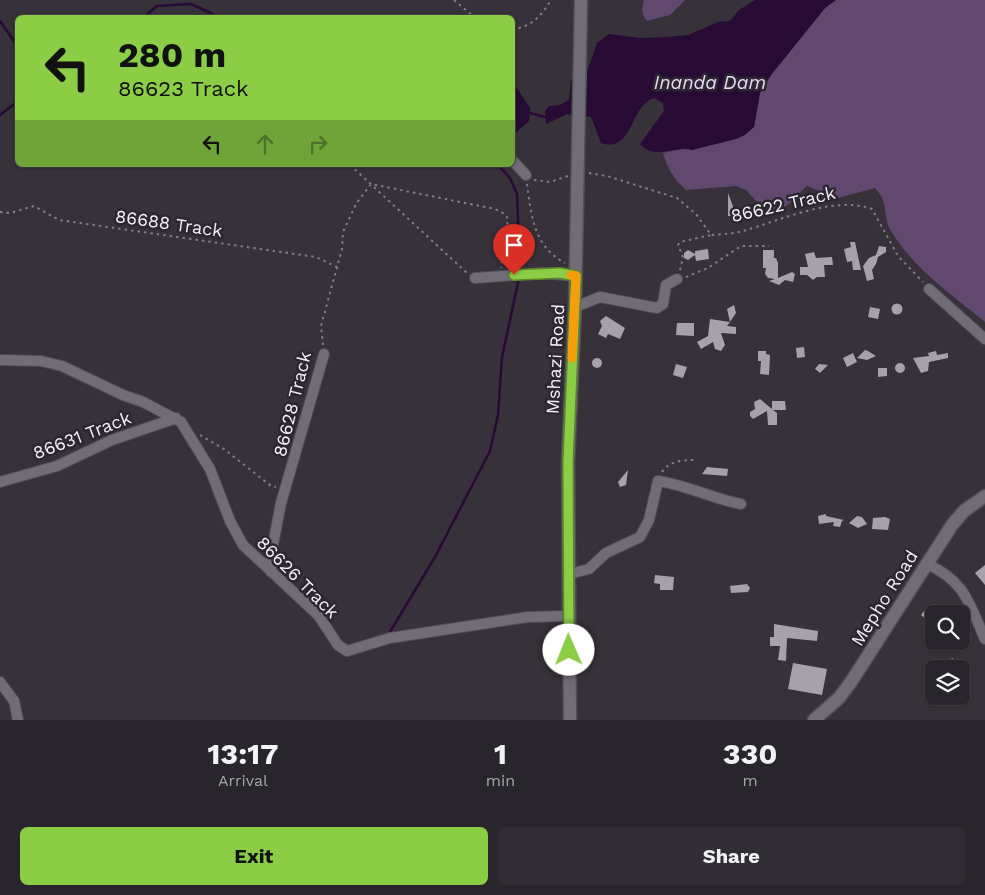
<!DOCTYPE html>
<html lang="en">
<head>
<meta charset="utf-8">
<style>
	:root { --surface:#29252c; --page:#312d34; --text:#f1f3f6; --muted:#a5a5a9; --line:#454248; --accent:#8bce46 }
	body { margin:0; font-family:"Work Sans",sans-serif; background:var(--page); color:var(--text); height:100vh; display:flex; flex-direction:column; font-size:19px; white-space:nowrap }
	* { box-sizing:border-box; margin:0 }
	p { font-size:16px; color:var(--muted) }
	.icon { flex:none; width:28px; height:28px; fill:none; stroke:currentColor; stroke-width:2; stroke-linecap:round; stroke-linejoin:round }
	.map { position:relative; height:720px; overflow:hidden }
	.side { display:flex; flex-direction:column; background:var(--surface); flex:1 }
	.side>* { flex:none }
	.banner { position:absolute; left:15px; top:15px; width:500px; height:152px; border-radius:8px; box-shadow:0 1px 4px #0004,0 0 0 1px var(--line); background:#8bce46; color:#111; overflow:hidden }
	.buttons { position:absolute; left:925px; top:605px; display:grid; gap:10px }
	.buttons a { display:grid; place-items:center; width:45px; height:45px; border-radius:8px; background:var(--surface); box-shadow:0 1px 4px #0004,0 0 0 1px var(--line); font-size:25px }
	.pin { position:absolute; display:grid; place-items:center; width:42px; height:42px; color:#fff; margin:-51px -21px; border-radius:50% 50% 50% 0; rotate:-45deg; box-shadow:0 0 5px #0007 }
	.pin .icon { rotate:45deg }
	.me { position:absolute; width:55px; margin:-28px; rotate:359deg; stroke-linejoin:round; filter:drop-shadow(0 0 4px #0008) }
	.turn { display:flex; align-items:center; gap:18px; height:105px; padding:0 20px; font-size:22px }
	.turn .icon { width:65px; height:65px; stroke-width:2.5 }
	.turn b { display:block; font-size:35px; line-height:42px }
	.lanes { display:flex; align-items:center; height:48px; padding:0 20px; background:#0003; justify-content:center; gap:25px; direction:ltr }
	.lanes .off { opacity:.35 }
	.eta { display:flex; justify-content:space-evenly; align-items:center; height:85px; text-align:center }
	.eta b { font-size:30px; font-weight:700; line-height:35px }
	.cta { display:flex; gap:10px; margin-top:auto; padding:10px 20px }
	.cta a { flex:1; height:58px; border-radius:8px; background:var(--accent); color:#111; font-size:20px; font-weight:700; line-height:58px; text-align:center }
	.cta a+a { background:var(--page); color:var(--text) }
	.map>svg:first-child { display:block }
</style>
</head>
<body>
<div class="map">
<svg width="985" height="720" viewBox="0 0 985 720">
	<rect width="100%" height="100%" fill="#37313a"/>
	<path fill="#60486e" d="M644,0H685L670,15L647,21C641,15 642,8 644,0Z
		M836,0H985V322C951,294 914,269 891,231C882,216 890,204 875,188L838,198L807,186C795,197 784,214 766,212L746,190L736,186L686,190C674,179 667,168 663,153L687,148L693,150L754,127L760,93L771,75L825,8Z"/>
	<path fill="#270b35" d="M755,0H836L825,8L771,75L760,93L754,127L745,135L736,139L692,150C674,145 656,161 640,144L664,111L663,103L654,98C630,105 633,154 601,143L591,117L567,114L546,124L545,111L549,106L560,105L569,100L571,81L574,74L588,69L597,43L609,34L640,38L668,37L688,35L718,22L730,21L739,10Z
		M513,82L530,108L529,121L513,135Z"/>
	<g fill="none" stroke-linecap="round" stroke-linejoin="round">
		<path stroke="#270b35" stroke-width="2.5" d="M124,18L145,16L157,6L191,4L221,18
			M0,21L18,47
			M526,112L545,117
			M0,115L18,101
			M498,165L510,178L517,194L520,273
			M390,632L435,557L490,451L498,415L502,357L519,278"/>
	</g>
	<path fill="#a7a1ac" d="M728,193L734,209H737V216H728Z
		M850,242H855L861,270H853L852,261L847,262L844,249L851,247Z
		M879,246L886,247V252L878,257L876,264L872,270L874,279L867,281L863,266L869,258L876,255Z
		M708,249L709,259L696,261L695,255L688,260L684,258V253L688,250L695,254V251Z
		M763,250H774V258H776L778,263V278L792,272L795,274L793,282L785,280L779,285L769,281L775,279L768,278L765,274L766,268H763Z
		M814,252L816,258L832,257L833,265H824L825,277H817L813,280L807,275H800V267H808L805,254Z
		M891.5 309a5.5 5.5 0 1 1 11 0a5.5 5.5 0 1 1-11 0Z
		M734,305L736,313L730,322L727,309Z
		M870,307L880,309L878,319L868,317Z
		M606,316L625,328L620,339L608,334L606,338L598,334L602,326L600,321Z
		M710,319L730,322L727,326L736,327V334L721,333L725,345L721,351L715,349L713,342L701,349L697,342L708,336Z
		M677,323H694V336L676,335Z
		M804,347L805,357L797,358L796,348Z
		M865,350L868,351L876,356L867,360L857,358Z
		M758,351H766V354L770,355L769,375L760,374L761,361H758Z
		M936,351L937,355L948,353V358L929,362L928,371L921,373L913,358L929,356L928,353Z
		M853,353L857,362L847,367L843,358Z
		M592 363a5 5 0 1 1 10 0a5 5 0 1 1-10 0Z
		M895 368a5 5 0 1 1 10 0a5 5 0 1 1-10 0Z
		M676,364L687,367L683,378L673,375Z
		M819,364L828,365L820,373L815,369Z
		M878,368H887V376L878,377Z
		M760,399L772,409V401H785L786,410H773L777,413V425H768L767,411L753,419L750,416V412L755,409L754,402Z
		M707,467L728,469L727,476L702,474Z
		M628,470L626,485L620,487L618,482Z
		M826,514V516L844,520L842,521L840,527L833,526L834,522L819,524L818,516Z
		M857,516L862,517L867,524L858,528L849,523Z
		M885,517L890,519L888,530L872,529L873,518Z
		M985,565V585L975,573Z
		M655,575L674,577L673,590H660V584L654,583Z
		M747,584L750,588L748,592L731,593L730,586Z
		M928,606L935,612L928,621L921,615Z
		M774,624L818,631L817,641L787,638L786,661L778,660L780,646H770V637H774Z
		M953,658L955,669H942L941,663Z
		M793,663L827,669L822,695L788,689Z"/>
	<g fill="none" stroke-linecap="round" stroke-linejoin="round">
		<g stroke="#514d54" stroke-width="12">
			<path id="minor" d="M512,160L526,175
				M475,278L543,273L576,276
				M929,289L985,339
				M575,307L600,297L657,308L663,304L666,285L677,279
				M0,360L41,361L62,366L123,395L143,402L181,422L210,469L230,521L243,545L318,615L338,645L347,651L390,638L528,617L569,616
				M0,482L57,466L112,440L176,418
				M927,564C965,581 969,603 985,639
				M271,572L270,560L281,503L324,354
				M569,574L589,569L606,553L640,537L649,520L658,481C687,485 713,499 741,504
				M0,682L14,701L18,720"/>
		</g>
		<g stroke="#514d54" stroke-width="15">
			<path id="tertiary" d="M570,720L568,462L575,307L581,0
				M814,720L839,698L851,682L952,525L964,511L985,496"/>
		</g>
		<path stroke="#837e86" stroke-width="2" stroke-dasharray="2.5 4" stroke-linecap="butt" d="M454,0L475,18
			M512,29C531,28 542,15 551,0
			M350,165L467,273
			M589,173L607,176L677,198L696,214L711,235C722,234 733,234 743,231C779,221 834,195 872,209L898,256L923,282
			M534,180L550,182L568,176
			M527,184C531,215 534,247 565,263
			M0,212L10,213L34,206L59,220L316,257L337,267
			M680,270L683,257L678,245L680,242L711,235
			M686,277L708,268L741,246H769
			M323,345L321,326L342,249L343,232L356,204L371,184L495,209L505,214L508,219L501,268
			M200,435L224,449L271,486L276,487
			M662,472C670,460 684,460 697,460"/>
		<use href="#minor" stroke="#726c76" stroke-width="10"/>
		<use href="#tertiary" stroke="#726c76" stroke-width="12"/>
	</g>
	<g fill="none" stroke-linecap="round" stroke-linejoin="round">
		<g stroke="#5a862e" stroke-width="12">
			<path id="route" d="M514,275L560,273L576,276L568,462L569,650"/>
		</g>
		<use href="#route" stroke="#8bce46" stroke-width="9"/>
		<path stroke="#f59e0b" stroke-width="9" d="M571,275L576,276L572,358"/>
	</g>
	<g text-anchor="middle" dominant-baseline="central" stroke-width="5" stroke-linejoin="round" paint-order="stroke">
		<g font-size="18" fill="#f3f0f6" stroke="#2c2730">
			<text transform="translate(783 204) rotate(-13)">86622 Track</text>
			<text transform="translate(169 223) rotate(8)">86688 Track</text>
			<text transform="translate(555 359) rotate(-87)">Mshazi Road</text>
			<text transform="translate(292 404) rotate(-76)">86628 Track</text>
			<text transform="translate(82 435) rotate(-21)">86631 Track</text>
			<text transform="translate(298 577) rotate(45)">86626 Track</text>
			<text transform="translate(884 598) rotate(-58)">Mepho Road</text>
		</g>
		<g font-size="19" font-style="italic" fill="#ead9f7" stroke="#2c2730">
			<text x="710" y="82">Inanda Dam</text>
		</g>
	</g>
</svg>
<div class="buttons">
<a><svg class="icon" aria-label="search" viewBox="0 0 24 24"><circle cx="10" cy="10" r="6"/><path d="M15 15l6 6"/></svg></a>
<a><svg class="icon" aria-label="layers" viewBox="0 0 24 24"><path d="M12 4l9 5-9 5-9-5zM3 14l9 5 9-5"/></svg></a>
</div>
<div class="pin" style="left:514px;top:275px;background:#d93025"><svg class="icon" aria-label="arrive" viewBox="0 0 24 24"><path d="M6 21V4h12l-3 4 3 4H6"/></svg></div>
<svg class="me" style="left:569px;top:650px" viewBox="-20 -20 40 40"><circle r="19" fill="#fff"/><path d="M0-13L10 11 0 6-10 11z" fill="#8bce46"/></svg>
<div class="banner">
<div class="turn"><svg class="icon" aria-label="left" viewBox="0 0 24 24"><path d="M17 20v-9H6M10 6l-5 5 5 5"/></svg><div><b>280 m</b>86623 Track</div></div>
<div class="lanes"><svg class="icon" aria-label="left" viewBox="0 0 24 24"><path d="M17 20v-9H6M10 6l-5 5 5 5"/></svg><svg class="icon off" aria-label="ahead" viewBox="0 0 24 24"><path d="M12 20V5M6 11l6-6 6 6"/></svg><svg class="icon off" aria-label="right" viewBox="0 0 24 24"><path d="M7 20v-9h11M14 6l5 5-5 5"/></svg></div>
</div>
</div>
<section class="side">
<div class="eta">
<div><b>13:17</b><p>Arrival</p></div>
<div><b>1</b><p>min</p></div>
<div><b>330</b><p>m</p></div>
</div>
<div class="cta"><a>Exit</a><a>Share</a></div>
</section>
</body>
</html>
